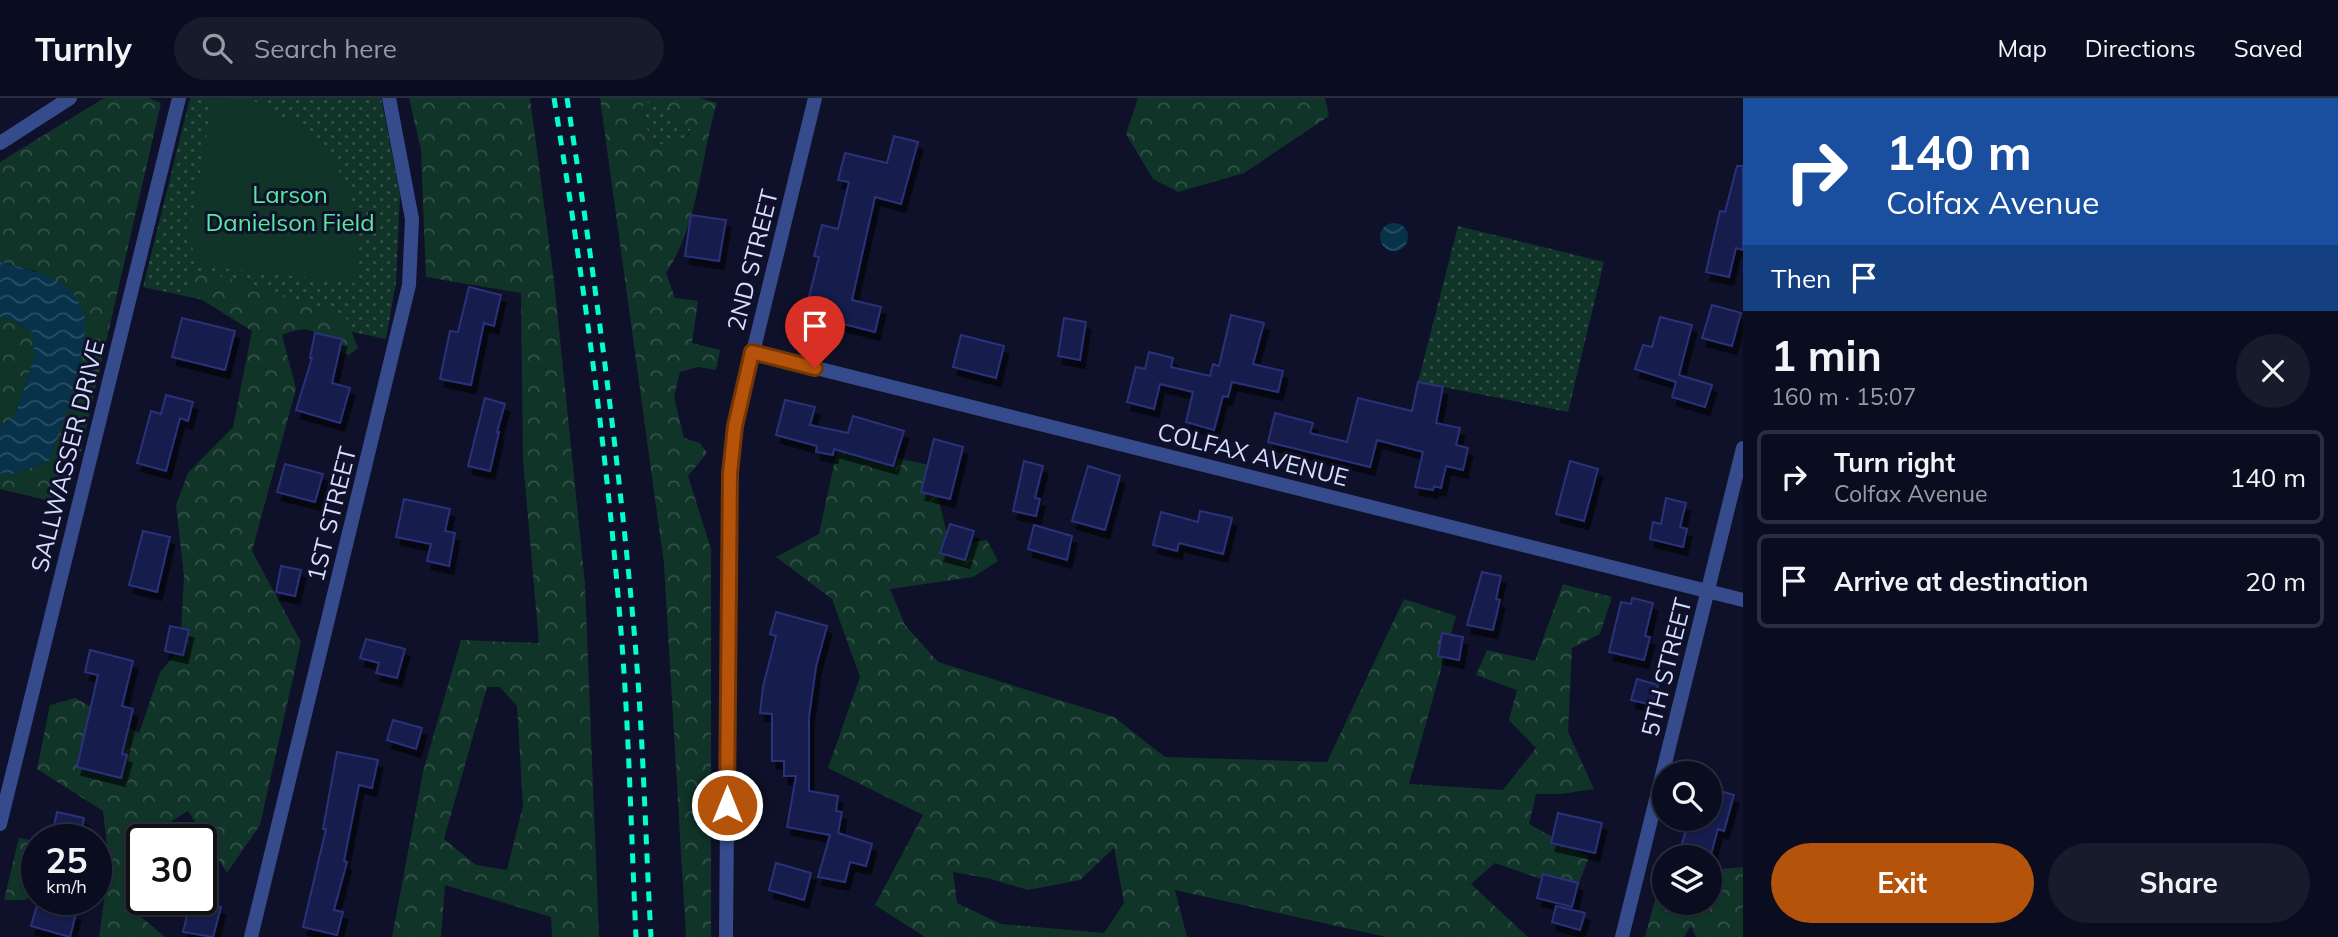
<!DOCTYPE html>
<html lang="en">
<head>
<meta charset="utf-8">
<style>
	:root { --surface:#0a0d1f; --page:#181b2c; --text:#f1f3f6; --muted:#999ca4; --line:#2a2d3d; --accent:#b45309 }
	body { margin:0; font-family:Mulish,sans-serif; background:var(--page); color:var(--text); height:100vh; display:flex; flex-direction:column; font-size:26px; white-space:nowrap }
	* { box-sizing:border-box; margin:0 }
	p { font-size:23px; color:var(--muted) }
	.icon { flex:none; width:38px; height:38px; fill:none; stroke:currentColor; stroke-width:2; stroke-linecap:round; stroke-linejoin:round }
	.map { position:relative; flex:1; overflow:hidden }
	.drawer { display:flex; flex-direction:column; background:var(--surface); width:595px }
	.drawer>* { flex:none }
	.banner { background:#1a4fa0; color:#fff; overflow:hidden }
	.tools { position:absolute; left:1652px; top:663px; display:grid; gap:14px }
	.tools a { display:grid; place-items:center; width:70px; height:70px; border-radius:50%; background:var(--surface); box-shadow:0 2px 5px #0004,0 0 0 2px var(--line); font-size:35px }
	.speed { position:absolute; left:21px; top:726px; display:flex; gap:14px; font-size:35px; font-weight:700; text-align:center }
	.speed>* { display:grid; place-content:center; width:91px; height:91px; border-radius:50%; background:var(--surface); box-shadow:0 2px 5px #0004,0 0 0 2px var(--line); line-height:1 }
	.speed small { font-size:18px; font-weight:400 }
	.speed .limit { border:4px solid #111; border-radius:10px; background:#fff; color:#111 }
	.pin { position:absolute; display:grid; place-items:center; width:60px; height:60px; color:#fff; margin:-72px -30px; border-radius:50% 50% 50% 0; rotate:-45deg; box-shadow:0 0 7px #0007 }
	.pin .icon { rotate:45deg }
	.me { position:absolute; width:77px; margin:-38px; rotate:0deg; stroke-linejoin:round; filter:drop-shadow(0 0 5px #0008) }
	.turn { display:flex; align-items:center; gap:24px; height:147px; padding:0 28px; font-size:32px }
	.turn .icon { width:91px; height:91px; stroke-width:2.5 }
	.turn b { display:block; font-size:49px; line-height:60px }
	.then { display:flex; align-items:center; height:66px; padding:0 28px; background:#0003; gap:14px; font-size:26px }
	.round { display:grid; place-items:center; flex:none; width:74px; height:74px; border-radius:37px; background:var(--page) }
	.overview { display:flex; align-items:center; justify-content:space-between; height:119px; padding:0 28px }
	h1 { font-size:42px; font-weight:700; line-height:52px }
	.button { display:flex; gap:14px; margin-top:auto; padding:14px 28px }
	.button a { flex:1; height:80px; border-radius:42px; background:var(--accent); color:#fff; font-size:28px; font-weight:700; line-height:80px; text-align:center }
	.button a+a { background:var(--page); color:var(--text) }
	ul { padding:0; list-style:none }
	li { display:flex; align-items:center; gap:21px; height:94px; margin:0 14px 10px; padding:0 14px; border:4px solid var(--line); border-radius:10px }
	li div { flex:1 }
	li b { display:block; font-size:26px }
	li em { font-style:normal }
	header { display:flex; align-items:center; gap:42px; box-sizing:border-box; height:98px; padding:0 35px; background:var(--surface); border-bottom:2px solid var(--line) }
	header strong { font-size:33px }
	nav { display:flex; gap:38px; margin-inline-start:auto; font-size:24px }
	.search { width:490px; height:63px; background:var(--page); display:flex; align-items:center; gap:18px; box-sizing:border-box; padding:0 24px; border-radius:38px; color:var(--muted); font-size:26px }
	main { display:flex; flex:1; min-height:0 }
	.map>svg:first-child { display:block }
</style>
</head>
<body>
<header>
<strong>Turnly</strong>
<div class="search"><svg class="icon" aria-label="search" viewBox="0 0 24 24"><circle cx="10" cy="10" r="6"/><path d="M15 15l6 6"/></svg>Search here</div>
<nav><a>Map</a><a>Directions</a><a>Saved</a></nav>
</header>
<main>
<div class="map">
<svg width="1743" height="839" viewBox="0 0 1743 839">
	<defs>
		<pattern id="green-dots" width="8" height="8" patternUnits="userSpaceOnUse" patternTransform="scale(1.75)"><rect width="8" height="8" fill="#113429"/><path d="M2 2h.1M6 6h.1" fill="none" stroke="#335149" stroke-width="1.8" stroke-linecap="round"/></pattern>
		<pattern id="forest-crowns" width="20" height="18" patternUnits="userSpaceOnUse" patternTransform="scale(1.75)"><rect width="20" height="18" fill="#113429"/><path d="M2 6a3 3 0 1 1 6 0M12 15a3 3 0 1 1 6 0" fill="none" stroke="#335149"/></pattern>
		<pattern id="water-waves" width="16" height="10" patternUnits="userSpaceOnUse" patternTransform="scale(1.75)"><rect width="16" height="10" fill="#07324a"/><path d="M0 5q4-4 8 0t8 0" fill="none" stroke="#2a4f65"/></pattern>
		<filter id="shadow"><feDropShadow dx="4.5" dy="8" stdDeviation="0" flood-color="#0009"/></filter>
	</defs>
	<rect width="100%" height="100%" fill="#0e1129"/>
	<path fill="url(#green-dots)" d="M190,0H381L400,97L396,184L386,241L143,189Z
		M649,2L670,10L677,26L691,31C686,45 669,45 656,47L644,26L643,8Z
		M1458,128L1604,164L1568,314L1418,284Z"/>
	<path fill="url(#forest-crowns)" fill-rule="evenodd" d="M104,0H149L161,5L81,353L50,403L0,391V375L10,377L49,363L36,173L0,164V64Z
		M409,0H530L554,182L585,486L599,839H552L551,819L445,787L441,839H392L423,674L461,542L539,545L523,362L521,195L426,179L421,52ZM487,589H500L517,608L523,708L507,772L476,767L444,741Z
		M600,0H700L717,5C700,61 699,126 666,175L675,200L698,203L692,245L720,252L716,272L698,269L680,274L674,299L684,340L700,345L707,355L688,378L711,451V839H686L664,466ZM649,3L670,10L677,26L691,31L689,37L679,43L656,47L644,26L643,8Z
		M1138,0H1325L1329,18L1244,75L1178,94L1153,81L1126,36Z
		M198,173C249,184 298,201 346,220L358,250L349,257C317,251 325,219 282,237L296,291L252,453L301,544L260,727L227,775L188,713L142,742L127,807L165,839H99L107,781L96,779V755L108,757L103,713L37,671L50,607L75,600L139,635L160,574L180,551L184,478L176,407L188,375L233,329L252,233L191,195L188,179Z
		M0,219L11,222L32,234L35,257L16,315L4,326H0Z
		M838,348L930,367L950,448L987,442L998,463L973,479L890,491L905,527L938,564L1114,619L1165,659L1327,664L1404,501L1456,518L1409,686L1503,692L1536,650L1509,622L1517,592L1476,577L1487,552L1535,563L1563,486L1612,499L1600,536L1572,550L1568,634L1594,691L1561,696H1536L1529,726L1589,759L1576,793L1495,765L1471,786L1528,839H1386L1175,792L1187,839H925L875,807L923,717L828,670L860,579L832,501L776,459L819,436ZM1114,750L1124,805L1104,835L1001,826L957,805L953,774L987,780L1028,792L1080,782Z
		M19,740L37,743V790L26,802H4Z
		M1743,769V839H1696L1691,828L1684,839H1645L1662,776L1664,775V805H1710V772Z"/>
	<path fill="#113429" d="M213,0L254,3L292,24L328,52L349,92L358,139L356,185L203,168L188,143Z"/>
	<path fill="url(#water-waves)" d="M1380 139a14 14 0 1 1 28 0a14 14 0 1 1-28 0Z
		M0,164C20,169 56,177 70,192C75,197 82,209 84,215C90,253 62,327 49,363L10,377L0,375V326L4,325L16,315L35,257L32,234L11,222L0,219Z"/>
	<path fill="#191d4c" stroke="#293079" stroke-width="2" filter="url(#shadow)" d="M894,38L918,44L901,106L875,99L852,202L881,209L875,234L832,223L829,234L802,227L819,159L814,158L822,127L838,131L849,84L838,82L845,55L887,65Z
		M1737,68H1743V152L1736,150L1729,179L1706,174L1720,113L1725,114Z
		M691,117L726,122L719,163L685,158Z
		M469,189L501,197L494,228L484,225L471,287L440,281L450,233L458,234Z
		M1712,207L1741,215L1732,248L1702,240Z
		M1231,217L1264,225L1253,266L1283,273L1278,294L1232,284L1228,299L1223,298L1214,332L1186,324L1193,294L1160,286L1154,311L1127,304L1136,269L1145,271L1149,254L1173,260L1171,269L1210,278L1213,266L1219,268Z
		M1660,219L1692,227L1679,277L1712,287L1705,309L1672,299L1676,284L1635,271L1643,247L1652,249Z
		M182,220L235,233L225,272L172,259Z
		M1064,220L1086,224L1080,262L1058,258Z
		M315,235L342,241L332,285L350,290L340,325L296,312L312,260H310Z
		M961,237L1004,248L996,280L953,269Z
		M1418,284L1443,289L1436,325L1460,330L1456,347L1468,350L1463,372L1446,368L1441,390L1434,388L1433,392L1415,389L1423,354L1377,342L1370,369L1268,344L1275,315L1313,325L1310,335L1347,344L1358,300L1412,313Z
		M166,297L193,304L188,323L180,320L166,373L137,365L151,313L161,316Z
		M485,300L505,306L497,334H499L490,373L468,368Z
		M785,302L815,309L810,327L848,335L853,318L904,333L893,368L834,351L833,357L816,354L817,348L776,337Z
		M934,341L963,349L950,401L921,394Z
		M1024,363L1043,368L1035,400L1040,401L1036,418L1013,413Z
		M1570,363L1598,371L1584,423L1556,416Z
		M285,366L323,376L315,404L277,394Z
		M1088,368L1120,378L1105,432L1072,423Z
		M1666,400L1686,405L1680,429L1687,431L1683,449L1650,441L1653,424L1661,426Z
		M404,401L450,411L445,433L455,435L449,468L427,463L431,446L396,439Z
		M1200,413L1232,420L1223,456L1179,445L1177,453L1153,447L1161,414L1198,424Z
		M950,426L974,433L965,462L940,455Z
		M1034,427L1072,438L1067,462L1028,451Z
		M143,433L170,439L157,494L129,487Z
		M281,468L301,472L295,498L276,494Z
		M1482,474L1501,478L1496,501L1500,502L1493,532L1467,527Z
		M1632,500L1653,505L1645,538L1650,539L1644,562L1609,554L1621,504L1631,506Z
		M776,514L827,528L816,569L809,619V693L838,698L836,713L842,714L838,735L872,746L866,768L850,764L845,784L818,779L830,737L787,729L796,678H784V663H772V616L760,615L763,589L776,538L770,536Z
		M170,528L189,532L183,557L165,553Z
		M1442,535L1463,539L1459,562L1438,558Z
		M366,541L405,551L397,580L376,575L379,565L360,560Z
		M90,552L133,563L122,608L133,611L122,656L127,657L121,680L77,669L98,577L85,574Z
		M1637,581L1658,587L1653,607L1631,602Z
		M393,622L422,630L416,651L387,642Z
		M337,654L378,662L372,690L359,687L344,763L347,764L334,812L343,814L337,837L303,829L326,731H323Z
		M1710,690L1734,697L1724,733L1718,731L1710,760H1678L1689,721H1710Z
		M57,714L84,720L80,742H51Z
		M1558,715L1602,725L1595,755L1551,745Z
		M776,765L811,775L804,802L769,792Z
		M1543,776L1578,785L1572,809L1537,800Z
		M191,802L221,809L213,839L183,834Z
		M38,804L76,815L70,839L31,828Z
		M1556,808L1585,815L1580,832L1552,824Z"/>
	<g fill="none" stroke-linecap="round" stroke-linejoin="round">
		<path stroke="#364b8b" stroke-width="14" d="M752,254L1743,502
			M0,726L179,0
			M251,839L409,187L412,121L389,0
			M726,839L730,375L735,328L815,0
			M1622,839L1743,350"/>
		<path stroke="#364b8b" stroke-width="14" d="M0,45L70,0"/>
		<path stroke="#02ffd0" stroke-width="5" stroke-dasharray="10 9" stroke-linecap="butt" d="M554,0C582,173 606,347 620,521C629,627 631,733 636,839
			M567,0C594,173 617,347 633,521C643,627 645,733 651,839"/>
	</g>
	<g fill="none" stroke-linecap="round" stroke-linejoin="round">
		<g stroke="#753606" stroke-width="18">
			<path id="route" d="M727,707L730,375L735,328L752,254L815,270"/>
		</g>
		<use href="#route" stroke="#b45309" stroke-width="12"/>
	</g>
	<g text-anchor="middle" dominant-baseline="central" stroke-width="6" stroke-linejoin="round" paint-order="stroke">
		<g font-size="24" fill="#59e89c" stroke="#0e1129">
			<text x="290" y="96">Larson<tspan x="290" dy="28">Danielson Field</tspan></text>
		</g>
		<g font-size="24" fill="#d6ddff" stroke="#0e1129">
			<text transform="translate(752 162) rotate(-76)">2ND STREET</text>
			<text transform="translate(1253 356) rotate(14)">COLFAX AVENUE</text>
			<text transform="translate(67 358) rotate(-76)">SALLWASSER DRIVE</text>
			<text transform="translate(331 416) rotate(-76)">1ST STREET</text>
			<text transform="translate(1666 569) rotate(-76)">5TH STREET</text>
		</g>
	</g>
</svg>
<div class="tools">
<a><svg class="icon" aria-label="search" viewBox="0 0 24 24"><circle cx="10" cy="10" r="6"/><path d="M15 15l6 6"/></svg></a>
<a><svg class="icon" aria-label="layers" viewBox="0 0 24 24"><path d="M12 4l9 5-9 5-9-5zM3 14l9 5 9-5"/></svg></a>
</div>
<div class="speed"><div>25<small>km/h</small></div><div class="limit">30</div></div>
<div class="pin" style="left:815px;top:270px;background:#d93025"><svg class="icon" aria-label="arrive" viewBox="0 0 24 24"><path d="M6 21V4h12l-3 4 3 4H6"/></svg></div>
<svg class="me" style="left:727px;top:707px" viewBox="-20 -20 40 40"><circle r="17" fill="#b45309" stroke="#fff" stroke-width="3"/><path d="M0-11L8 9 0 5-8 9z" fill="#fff"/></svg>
</div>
<section class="drawer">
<div class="banner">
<div class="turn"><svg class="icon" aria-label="right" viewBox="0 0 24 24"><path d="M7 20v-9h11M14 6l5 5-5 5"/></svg><div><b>140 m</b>Colfax Avenue</div></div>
<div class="then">Then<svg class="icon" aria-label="arrive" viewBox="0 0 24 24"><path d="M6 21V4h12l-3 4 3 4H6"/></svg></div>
</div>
<div class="overview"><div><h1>1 min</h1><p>160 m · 15:07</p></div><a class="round"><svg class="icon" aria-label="close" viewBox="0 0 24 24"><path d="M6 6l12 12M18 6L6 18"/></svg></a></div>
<ul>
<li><svg class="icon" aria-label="right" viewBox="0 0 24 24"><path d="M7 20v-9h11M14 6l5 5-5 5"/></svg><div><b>Turn right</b><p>Colfax Avenue</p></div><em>140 m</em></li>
<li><svg class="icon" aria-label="arrive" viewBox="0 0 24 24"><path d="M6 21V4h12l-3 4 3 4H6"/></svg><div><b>Arrive at destination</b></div><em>20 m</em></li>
</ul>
<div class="button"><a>Exit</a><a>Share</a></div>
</section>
</main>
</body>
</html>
